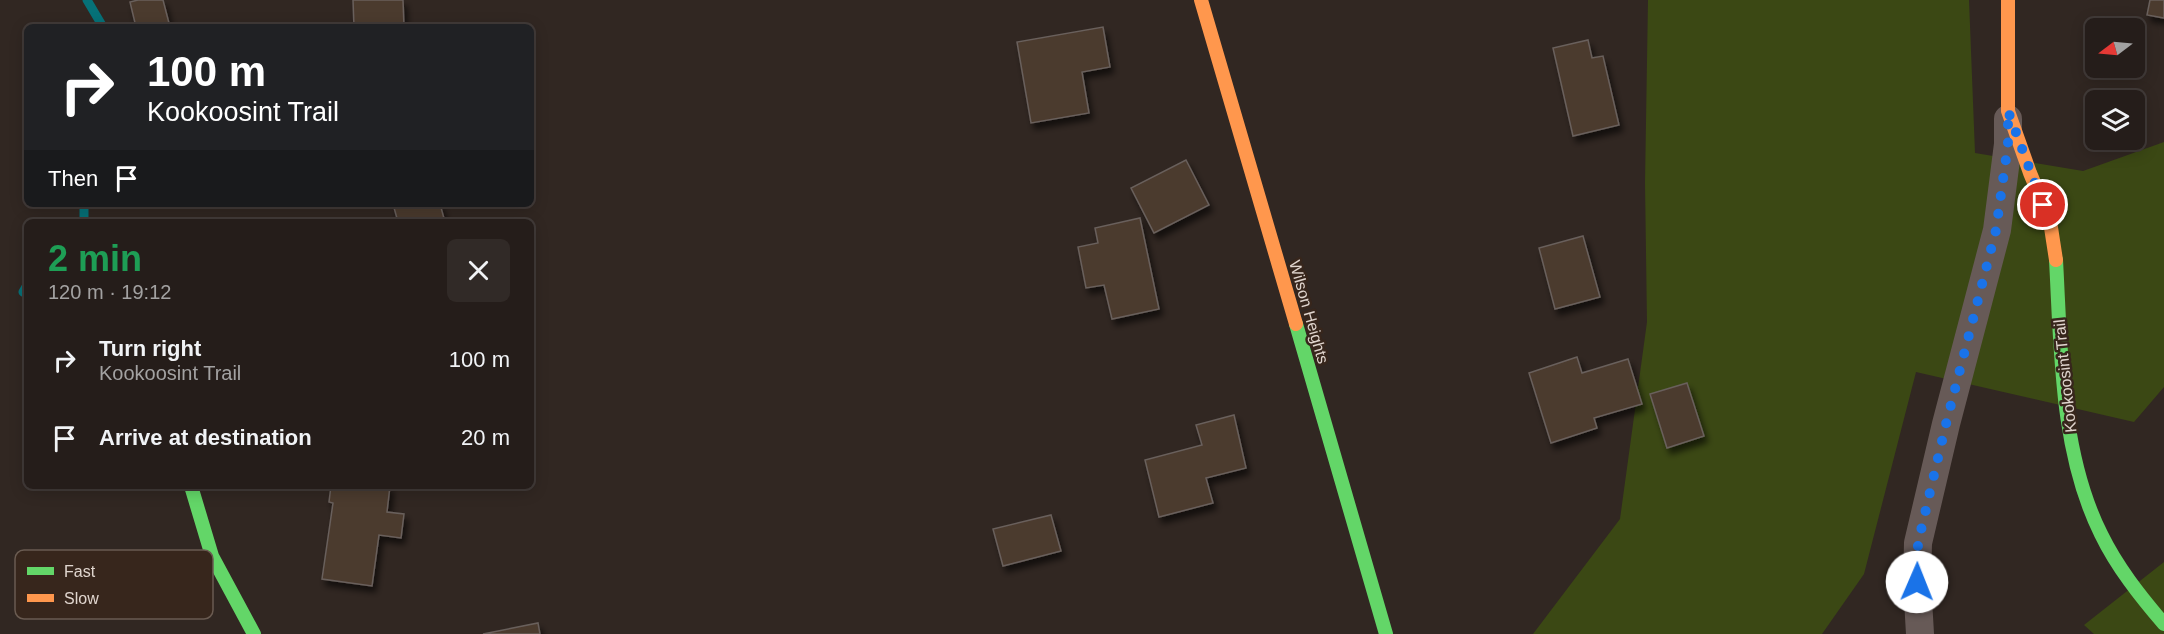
<!DOCTYPE html>
<html lang="en">
<head>
<meta charset="utf-8">
<style>
	:root { --surface:#251d1a; --page:#312a27; --text:#f1f3f6; --muted:#a3a2a2; --line:#423b39 }
	body { margin:0; font-family:Arial,sans-serif; background:var(--page); color:var(--text); height:100vh; display:flex; flex-direction:column; font-size:22px; white-space:nowrap }
	* { box-sizing:border-box; margin:0 }
	p { font-size:20px; color:var(--muted) }
	.icon { flex:none; width:33px; height:33px; fill:none; stroke:currentColor; stroke-width:2; stroke-linecap:round; stroke-linejoin:round }
	.map { position:relative; flex:1; overflow:hidden }
	.panel { position:absolute; left:24px; top:219px; width:510px; height:270px; display:flex; flex-direction:column; background:var(--surface); border-radius:9px; box-shadow:0 3px 15px #0003,0 0 0 2px var(--line) }
	.panel>* { flex:none }
	.hud { position:absolute; left:24px; top:24px; width:510px; height:183px; border-radius:9px; box-shadow:0 3px 15px #0003,0 0 0 2px var(--line); background:#202124; color:#fff; overflow:hidden }
	.needle { width:39px; rotate:254deg }
	.fabs { position:absolute; left:2085px; top:18px; display:grid; gap:12px }
	.fabs a { display:grid; place-items:center; width:60px; height:60px; border-radius:9px; background:var(--surface); box-shadow:0 3px 15px #0003,0 0 0 2px var(--line); font-size:30px }
	.pin { position:absolute; display:grid; place-items:center; width:51px; height:51px; color:#fff; margin:-26px; border:3px solid #fff; border-radius:50%; box-shadow:0 2px 6px #0007 }
	.me { position:absolute; width:66px; margin:-33px; rotate:1deg; stroke-linejoin:round; filter:drop-shadow(0 0 4px #0008) }
	.turn { display:flex; align-items:center; gap:21px; height:126px; padding:0 24px; font-size:27px }
	.turn .icon { width:78px; height:78px; stroke-width:2.5 }
	.turn b { display:block; font-size:42px; line-height:51px }
	.then { display:flex; align-items:center; height:57px; padding:0 24px; background:#0003; gap:12px; font-size:22px }
	.round { display:grid; place-items:center; flex:none; width:63px; height:63px; border-radius:9px; background:var(--page) }
	.summary { display:flex; align-items:center; justify-content:space-between; height:102px; padding:0 24px }
	h1 { font-size:36px; font-weight:600; line-height:45px; color:#1e9e55 }
	ul { padding:0; list-style:none }
	li { display:flex; align-items:center; gap:18px; height:78px; padding:0 24px }
	li div { flex:1 }
	li b { display:block; font-size:22px }
	li em { font-style:normal }
	.map>svg:first-child { display:block }
</style>
</head>
<body>
<div class="map">
<svg width="2164" height="634" viewBox="0 0 2164 634">
	<defs>
		<filter id="shadow"><feDropShadow dx="3.5" dy="6" stdDeviation="3" flood-color="#0009"/></filter>
	</defs>
	<rect width="100%" height="100%" fill="#312722"/>
	<path fill="#3b4814" d="M1648,0H1969L1975,153L2083,171L2164,142V387L2134,422L1916,372L1864,574L1822,634H1533L1620,519L1647,322L1645,183Z
		M2164,562V634H2094L2084,625Z"/>
	<g fill="none" stroke-linecap="round" stroke-linejoin="round">
		<path stroke="#067178" stroke-width="9" d="M87,0L103,27
			M84,204V222
			M23,292L27,285"/>
	</g>
	<path fill="#4c3a2e" stroke="#69605c" stroke-width="1.5" filter="url(#shadow)" d="M138,0H163L170,27H136L130,2Z
		M353,0H403L404,27H354Z
		M2150,0H2164V18L2147,15Z
		M1103,27L1110,67L1082,72L1089,113L1031,123L1017,42Z
		M1588,40L1592,58L1603,56L1619,125L1573,136L1553,48Z
		M1186,160L1209,205L1154,233L1131,188Z
		M393,204H440L445,222H398Z
		M1140,218L1159,309L1112,319L1104,285L1086,288L1078,247L1098,243L1095,228Z
		M1583,236L1600,297L1555,309L1539,248Z
		M1577,357L1582,373L1628,359L1642,404L1594,418L1597,428L1551,443L1529,373Z
		M1687,383L1704,436L1667,448L1650,394Z
		M1234,415L1246,468L1206,478L1213,503L1159,517L1145,460L1202,445L1196,425Z
		M331,486H390L387,512L404,514L401,538L379,535L372,586L322,579L333,503L329,502Z
		M1051,515L1061,551L1003,566L993,529Z
		M538,623L540,634H483Z"/>
	<g fill="none" stroke-linecap="round" stroke-linejoin="round">
		<path stroke="#675a57" stroke-width="28" d="M1920,634L1917,582L1918,543L1946,424L1997,230L2008,144V119"/>
		<path stroke="#63d668" stroke-width="14" d="M2056,260C2061,349 2060,452 2101,534C2117,567 2140,596 2164,624
			M1296,324L1386,634
			M191,486L212,556L254,634"/>
		<path stroke="#ff974d" stroke-width="14" d="M1201,0L1296,324
			M2008,0V111L2030,173L2050,221L2056,260"/>
	</g>
	<g fill="none" stroke-linecap="round" stroke-linejoin="round">
		<path stroke="#1a73e8" stroke-width="10" stroke-dasharray="0 18" d="M1917,582L1918,543L1946,424L1996,230L2008,144V111L2043,205"/>
	</g>
	<g text-anchor="middle" dominant-baseline="central" stroke-width="5" stroke-linejoin="round" paint-order="stroke">
		<g font-size="16" fill="#e0d5ce" stroke="#37261c">
			<text transform="translate(1309 312) rotate(74)">Wilson Heights</text>
			<text transform="translate(2065 376) rotate(-96)">Kookoosint Trail</text>
		</g>
	</g>
	<rect x="15" y="550" width="198" height="69" rx="9" fill="#37261c" stroke="#6a5b51" stroke-width="1.5"/>
	<rect x="27" y="567" width="27" height="8" fill="#63d668"/>
	<rect x="27" y="594" width="27" height="8" fill="#ff974d"/>
	<g font-size="16" fill="#e0d5ce">
		<text x="64" y="577">Fast</text>
		<text x="64" y="604">Slow</text>
	</g>
</svg>
<div class="fabs">
<a><svg class="needle" viewBox="-14 -14 28 28"><path d="M0-13l5 13h-10z" fill="#e53935"/><path d="M0 13l5-13h-10z" fill="#a3a2a2"/></svg></a>
<a><svg class="icon" aria-label="layers" viewBox="0 0 24 24"><path d="M12 4l9 5-9 5-9-5zM3 14l9 5 9-5"/></svg></a>
</div>
<div class="pin" style="left:2043px;top:205px;background:#d93025"><svg class="icon" aria-label="arrive" viewBox="0 0 24 24"><path d="M6 21V4h12l-3 4 3 4H6"/></svg></div>
<svg class="me" style="left:1917px;top:582px" viewBox="-20 -20 40 40"><circle r="19" fill="#fff"/><path d="M0-13L10 11 0 6-10 11z" fill="#1a73e8"/></svg>
<div class="hud">
<div class="turn"><svg class="icon" aria-label="right" viewBox="0 0 24 24"><path d="M7 20v-9h11M14 6l5 5-5 5"/></svg><div><b>100 m</b>Kookoosint Trail</div></div>
<div class="then">Then<svg class="icon" aria-label="arrive" viewBox="0 0 24 24"><path d="M6 21V4h12l-3 4 3 4H6"/></svg></div>
</div>
<section class="panel">
<div class="summary"><div><h1>2 min</h1><p>120 m · 19:12</p></div><a class="round"><svg class="icon" aria-label="close" viewBox="0 0 24 24"><path d="M6 6l12 12M18 6L6 18"/></svg></a></div>
<ul>
<li><svg class="icon" aria-label="right" viewBox="0 0 24 24"><path d="M7 20v-9h11M14 6l5 5-5 5"/></svg><div><b>Turn right</b><p>Kookoosint Trail</p></div><em>100 m</em></li>
<li><svg class="icon" aria-label="arrive" viewBox="0 0 24 24"><path d="M6 21V4h12l-3 4 3 4H6"/></svg><div><b>Arrive at destination</b></div><em>20 m</em></li>
</ul>
</section>
</div>
</body>
</html>
